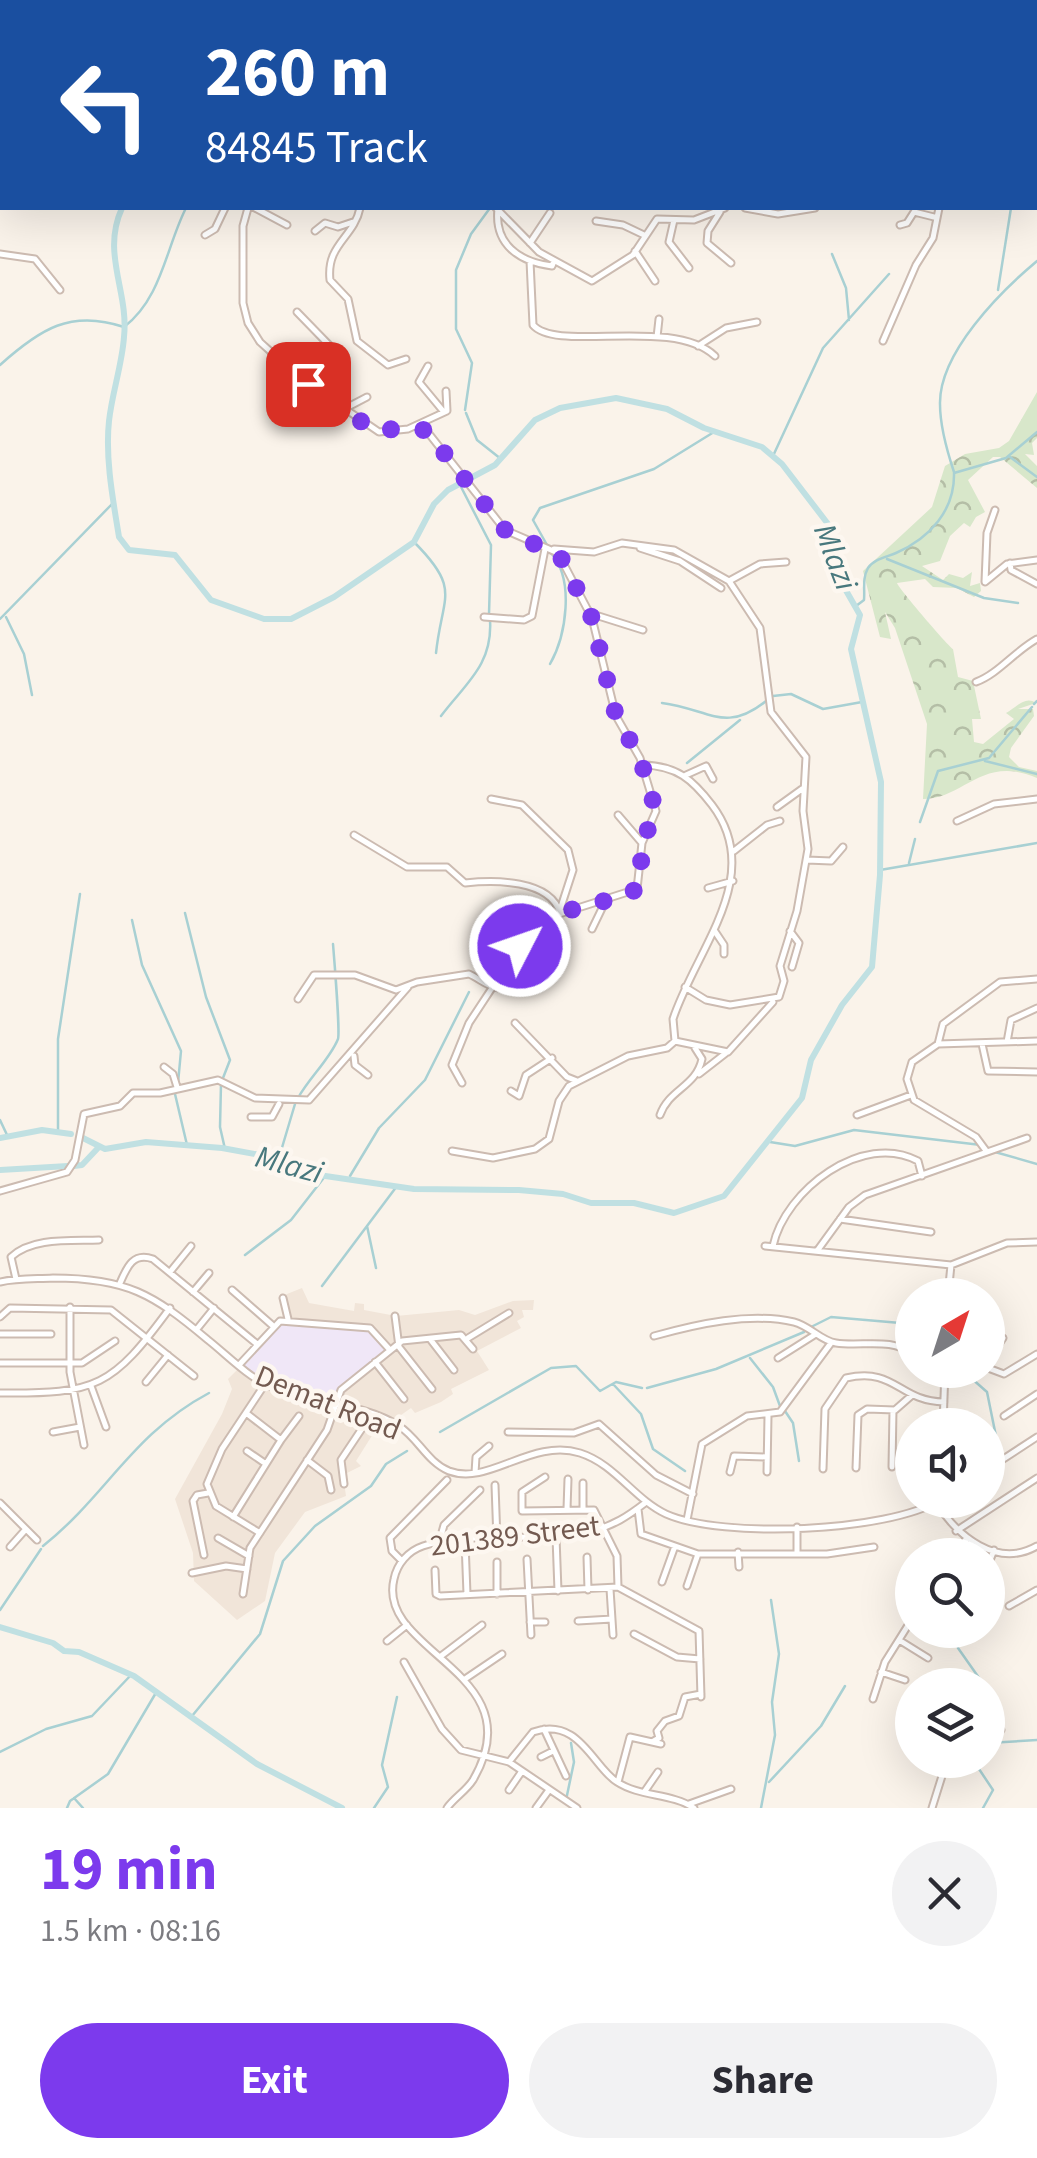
<!DOCTYPE html>
<html lang="en">
<head>
<meta charset="utf-8">
<style>
	:root { --surface:#fff; --page:#f2f2f3; --text:#2b2b33; --muted:#7c7c81; --accent:#7c3aed }
	body { margin:0; font-family:"Source Sans 3",sans-serif; background:var(--page); color:var(--text); height:100vh; display:flex; flex-direction:column; font-size:38px; white-space:nowrap }
	* { box-sizing:border-box; margin:0 }
	p { font-size:32px; color:var(--muted) }
	.icon { flex:none; width:55px; height:55px; fill:none; stroke:currentColor; stroke-width:2; stroke-linecap:round; stroke-linejoin:round }
	.map { position:relative; height:1808px; overflow:hidden }
	.details { display:flex; flex-direction:column; background:var(--surface); flex:1 }
	.details>* { flex:none }
	.hud { position:absolute; left:0px; top:0px; width:1038px; height:210px; box-shadow:0 10px 40px #0002; background:#1a4fa0; color:#fff; overflow:hidden }
	.needle { width:65px; rotate:39deg }
	.controls { position:absolute; left:895px; top:1278px; display:grid; gap:20px }
	.controls a { display:grid; place-items:center; width:110px; height:110px; border-radius:50%; background:var(--surface); box-shadow:0 10px 40px #0002; font-size:50px }
	.pin { position:absolute; display:grid; place-items:center; width:85px; height:85px; color:#fff; margin:-42px; border-radius:20px; box-shadow:0 5px 15px #0006 }
	.me { position:absolute; width:110px; margin:-55px; rotate:49deg; stroke-linejoin:round; filter:drop-shadow(0 0 8px #0008) }
	.turn { display:flex; align-items:center; gap:35px; height:210px; padding:0 40px; font-size:45px }
	.turn .icon { width:130px; height:130px; stroke-width:2.5 }
	.turn b { display:block; font-size:70px; line-height:85px }
	.round { display:grid; place-items:center; flex:none; width:105px; height:105px; border-radius:52px; background:var(--page) }
	.headline { display:flex; align-items:center; justify-content:space-between; height:170px; padding:0 40px }
	h1 { font-size:60px; font-weight:700; line-height:75px; color:var(--accent) }
	.button { display:flex; gap:20px; margin-top:auto; padding:20px 40px }
	.button a { flex:1; height:115px; border-radius:60px; background:var(--accent); color:#fff; font-size:40px; font-weight:700; line-height:115px; text-align:center }
	.button a+a { background:var(--page); color:var(--text) }
	.map>svg:first-child { display:block }
</style>
</head>
<body>
<div class="map">
<svg width="1037" height="1808" viewBox="0 0 1037 1808">
	<defs>
		<pattern id="forest-crowns" width="20" height="18" patternUnits="userSpaceOnUse" patternTransform="scale(2.5)"><rect width="20" height="18" fill="#d8e7ca"/><path d="M2 6a3 3 0 1 1 6 0M12 15a3 3 0 1 1 6 0" fill="none" stroke="#b4bea6"/></pattern>
	</defs>
	<rect width="100%" height="100%" fill="#faf3ea"/>
	<path fill="#f1e5d9" d="M302,1288L309,1303L354,1311L355,1303L364,1304V1310L396,1316L459,1310L475,1315L513,1301L534,1300L533,1310H522L524,1317L517,1321L521,1328L477,1351L489,1370L451,1389L453,1394L441,1402L415,1413L411,1408L394,1420L391,1427L373,1434L356,1461L361,1466L343,1475L346,1496L305,1512L275,1553L265,1601L237,1620L194,1581L193,1553L175,1499L222,1414L232,1389L228,1379L288,1319L282,1296Z"/>
	<path fill="#f0e7f7" d="M280,1321L369,1328L390,1350L345,1386L335,1405L268,1386L239,1365Z"/>
	<path fill="url(#forest-crowns)" d="M1037,392V438L1032,443L1034,455L1025,454L1037,466V488L1000,457H993L968,480L985,512L976,517L970,527L964,523L950,536L940,561L922,566L943,580L949,574L963,578L972,572L970,586L980,583L981,591L974,597L957,588L933,587L925,579L897,583C899,589 949,647 953,649L958,677L973,681L981,719H972L974,742L983,744L1014,719L1006,713C1016,708 1025,695 1036,703L1018,709H1033L1034,716L1011,748L1009,757L1019,767L1037,771V778C982,754 964,799 923,799L927,724L895,628L885,612L891,639L880,637L863,571L932,507L945,466L965,454L999,448L1009,441Z"/>
	<g fill="none" stroke-linecap="round" stroke-linejoin="round">
		<path stroke="#a8d0d3" stroke-width="2.5" d="M971,0L972,2
			M242,2L243,0
			M339,2L340,0
			M0,5L3,0
			M0,76L2,78
			M0,141H2
			M832,254L846,288L849,320
			M998,290L1011,208
			M0,365C40,329 71,309 124,327C162,298 166,247 186,208
			M465,410L472,363L456,329V270L471,234L490,208
			M466,413L477,440L501,459
			M773,456L823,348L889,274
			M1010,457L1037,477
			M954,472C947,451 940,425 940,404C939,353 1000,292 1037,261
			M459,483L491,545L489,614
			M414,542C462,590 442,595 436,653
			M547,545L533,520L540,508L654,469L714,432
			M887,559L984,598L1018,603
			M856,606L864,600C865,589 862,579 868,568C874,559 887,557 896,553C930,538 955,510 954,473L1006,458L1037,432
			M6,617L24,654L32,695
			M0,619L113,503
			M550,664C566,636 575,580 551,553
			M773,696L791,694L823,709L862,702
			M662,703C709,709 725,734 766,701
			M1034,704L1037,701
			M441,716C465,684 493,665 490,620
			M985,761L1037,774
			M687,763L740,720
			M920,822L938,771L989,758L1032,707
			M909,863L915,839
			M880,870L1037,843
			M185,913L206,997L230,1060L223,1078
			M132,920L142,965L181,1051L178,1083
			M221,1084L220,1127L225,1149
			M175,1094L187,1145
			M298,1098C309,1078 330,1059 338,1039C340,1032 334,956 333,944
			M0,1120L8,1137
			M58,1133V1039L80,894
			M770,1142L795,1146L854,1130L981,1145
			M995,1152L1037,1164
			M278,1161L295,1104
			M350,1176L379,1128L425,1080L469,992
			M367,1226L376,1268
			M245,1255L291,1220L326,1175
			M322,1286L397,1186
			M809,1328L831,1317L912,1324
			M750,1358L773,1387L780,1406
			M962,1370L987,1392L1000,1456
			M613,1384L641,1414L653,1449L685,1471
			M647,1388L716,1369L804,1332
			M785,1411L793,1423L799,1461
			M440,1432L551,1368L576,1366L600,1391L616,1382L642,1388
			M43,1546C107,1495 132,1434 209,1393
			M0,1610L41,1549
			M958,1648L984,1685
			M988,1694L992,1710L988,1732
			M192,1716L260,1634L283,1561L315,1526L371,1486L386,1464L407,1451
			M988,1743L1037,1740
			M0,1752L46,1729L92,1716L131,1675
			M973,1760L993,1790L983,1808
			M769,1782L821,1726L845,1686
			M74,1798L83,1808
			M566,1800L574,1762L571,1743
			M67,1808L70,1801L108,1774L157,1691
			M374,1808L388,1787L382,1765L397,1697
			M761,1808L775,1735L772,1702L779,1654L771,1600"/>
		<path stroke="#c0e0e2" stroke-width="6" d="M132,0L136,2
			M189,2L190,0
			M0,1138L42,1130L71,1134
			M83,1138L105,1149L146,1142L222,1148L271,1157L298,1172L414,1189L519,1190L563,1194L591,1203H634L674,1213L724,1196L802,1098L811,1060L842,1005L872,967L880,875L881,782L851,649L860,615L832,566L828,524L782,464L762,447L704,428L667,409L616,398L560,408L535,420L495,465L448,490L434,504L414,542L334,597L291,619H264L211,600L175,555L129,550L119,537C113,500 105,458 109,421C112,393 122,365 124,337C129,291 101,254 122,208
			M74,1166L82,1165L98,1148
			M0,1170L68,1166
			M0,1627L53,1643L64,1651L79,1652L134,1676L257,1764L342,1808"/>
		<g stroke="#ccbbb1" stroke-width="9">
			<path id="minor" d="M54,0V2
				M231,0L233,2
				M606,0L608,2
				M744,0L746,2
				M787,0H820
				M838,0L841,2
				M177,2L178,0
				M395,2L396,0
				M572,2L584,0
				M590,2L593,0
				M694,2L698,0
				M888,2V0
				M930,2L932,0
				M0,160H2
				M248,208L243,226V303L248,323L260,342L300,378L379,432L408,429L447,411L446,391
				M255,208L287,225
				M360,208C354,238 326,244 330,280L348,299L357,341L388,365L406,359
				M496,208L539,252L592,281L633,255L657,219L694,220L725,208
				M745,208L778,214L815,208
				M498,209C494,244 519,262 552,266L554,261
				M720,212L708,231L707,243L731,263
				M674,220L669,242L689,268
				M596,221L623,225L644,235
				M900,225L907,223L914,212L934,217
				M315,231L325,223L338,227L353,222
				M205,235L215,229L225,208
				M530,243L550,213
				M635,251L655,281
				M0,254L35,259L60,290
				M530,261L533,325C557,353 672,316 715,356
				M297,312L332,348L316,388
				M657,337L659,319
				M883,341L916,265L933,238L939,208
				M698,346L726,328L757,322
				M428,366L419,382L443,411
				M346,408L367,397
				M995,510L987,533L985,582L1007,564L1037,560
				M640,548L680,561L721,588
				M554,549L594,552L622,543L674,550L729,581L760,628L771,712L806,757L803,811L808,849L797,911L780,966L784,981L779,997L730,1005L706,1000L685,987
				M1010,563L1011,570L1037,584
				M729,581L760,564L786,562
				M589,613L643,630
				M484,617L524,620L532,616L545,549
				M976,682C998,674 1015,651 1037,639
				M686,775L706,766L713,779
				M491,799L522,805L568,850L573,870L560,910
				M777,807L802,789
				M618,815L642,843
				M957,821L994,804L1037,799
				M354,835L407,867H447L465,883C494,880 550,879 560,913
				M734,851L767,825L780,821
				M807,860L831,861L843,847
				M708,888L733,881
				M592,929L607,898
				M714,930L724,945V954
				M790,931L799,943L792,967
				M486,936L509,932L527,937
				M298,999L314,975H355L396,990L417,982L469,974C488,983 497,997 515,979L520,946L556,915L637,889L642,843L656,811L640,758L616,716L592,618L558,553L505,530L426,430L415,426
				M515,1023L567,1077L577,1081
				M675,1041L728,1052L773,1002
				M1007,1042L1011,1020L1037,1008
				M938,1044L943,1024L1000,982L1037,979
				M982,1044L988,1071L1037,1072
				M354,1056L355,1065L368,1075
				M164,1067L173,1074L177,1087
				M699,1074L726,1053
				M462,1083L452,1065L469,1023L492,988
				M511,1091L519,1096L526,1075L552,1058
				M660,1115C669,1089 696,1087 702,1059L695,1048
				M857,1115L911,1095
				M251,1117H272L279,1104
				M452,1151L493,1158L535,1149L549,1139L559,1101L569,1086L628,1056L667,1048L675,1041L673,1019C696,949 766,876 712,805C692,779 677,766 643,765
				M987,1152L976,1137L914,1100L907,1079L912,1062L938,1044L1037,1041
				M0,1191L67,1172L75,1160L84,1114L120,1106L133,1093H160L218,1080L255,1098L309,1100L408,987
				M840,1219L931,1232
				M765,1246L951,1265L1007,1243L1037,1242
				M773,1246C785,1190 863,1131 918,1161L922,1176
				M817,1251L849,1207L865,1195L1027,1138
				M170,1272L191,1246
				M16,1279L11,1257C32,1237 71,1241 99,1240
				M0,1282C17,1278 35,1279 53,1278C127,1278 153,1294 208,1340C227,1355 247,1376 269,1386C309,1404 362,1402 399,1426C418,1438 427,1462 449,1471C489,1486 531,1438 580,1453C615,1464 634,1499 666,1514C722,1539 888,1532 940,1500
				M120,1283C127,1267 133,1252 153,1259L257,1344
				M232,1290L272,1325
				M193,1292L209,1273
				M948,1295L951,1265
				M283,1298L288,1319
				M70,1307V1372L84,1445
				M395,1316L399,1347L432,1389
				M0,1317L10,1308L111,1310L194,1376
				M197,1329L214,1308
				M0,1334H51
				M654,1336C697,1324 750,1312 794,1322C810,1326 821,1341 836,1343C861,1347 892,1337 912,1354
				M468,1338L509,1313
				M430,1339L454,1370
				M778,1358L816,1334
				M988,1360L1003,1338
				M375,1362L404,1399
				M0,1363H82L115,1341
				M239,1365L280,1321L370,1328L390,1350
				M988,1368L1004,1374L1037,1354
				M146,1382L168,1355
				M91,1386L106,1427
				M0,1393C97,1394 112,1387 170,1308
				M1004,1416L1037,1394
				M943,1425L945,1370
				M53,1432L80,1427
				M508,1432L574,1433L599,1424L656,1475L693,1494
				M281,1440L299,1416
				M247,1451L266,1464
				M307,1460L328,1476L331,1490
				M892,1467L893,1410
				M856,1468L858,1415L867,1409L895,1410L911,1396
				M823,1469L825,1409L846,1378C896,1367 898,1401 944,1402
				M988,1469L1037,1437
				M730,1472L734,1456L767,1457
				M767,1472L768,1416
				M475,1473L476,1457L489,1446
				M344,1484L341,1460L371,1415
				M495,1485L497,1540
				M936,1502C957,1536 997,1569 1037,1546
				M0,1503L37,1540
				M583,1507V1483
				M567,1509L568,1479
				M638,1509L641,1534L698,1554H827L874,1547
				M233,1517L281,1440L246,1413
				M687,1520L702,1444L747,1416L780,1412L831,1343
				M956,1531L1037,1478
				M260,1533L216,1506L207,1484L222,1449L265,1384
				M556,1537L558,1591
				M218,1538L249,1556
				M465,1542L467,1594
				M439,1543L444,1525L480,1490
				M10,1547L26,1529
				M738,1552L739,1567
				M797,1554V1527
				M204,1555L193,1501L197,1495L208,1493
				M957,1555L966,1539
				M587,1557L588,1590
				M527,1559L531,1635
				M402,1561L392,1551L390,1538L447,1480
				M497,1562V1594
				M988,1565L994,1550
				M435,1570L436,1594L440,1596L618,1587L617,1556L594,1510L522,1511V1492L545,1477
				M192,1573L226,1566L247,1569
				M662,1582L675,1546
				M687,1586L698,1554
				M618,1587L699,1631L701,1697
				M610,1589L613,1635
				M243,1594L250,1548L327,1430L341,1390L402,1341L461,1335L473,1349
				M1009,1606L1037,1590
				M578,1621L612,1619
				M530,1622H545
				M634,1634L677,1657L700,1659
				M899,1640L928,1658
				M387,1641L407,1625
				M441,1656L482,1625
				M404,1662L442,1729L461,1750L509,1762L577,1808
				M881,1672L905,1680
				M465,1679L502,1654
				M873,1699L885,1662L912,1619
				M544,1729L566,1776
				M988,1735L1001,1730
				M652,1742L659,1738L657,1731L665,1721L679,1716L685,1697L701,1694
				M541,1757L553,1751
				M509,1762L533,1732C579,1716 593,1767 617,1782C640,1797 671,1793 694,1808
				M618,1782L630,1737L661,1744
				M509,1790L522,1771
				M645,1791L658,1772
				M689,1804L731,1789
				M447,1808C454,1798 466,1791 473,1780C536,1672 376,1653 394,1579C397,1564 408,1551 423,1546C466,1531 540,1543 592,1531C613,1526 628,1516 645,1503
				M536,1808L549,1790
				M932,1808L947,1760"/>
		</g>
		<use href="#minor" stroke="#fff" stroke-width="5"/>
	</g>
	<g fill="none" stroke-linecap="round" stroke-linejoin="round">
		<path stroke="#7c3aed" stroke-width="18" stroke-dasharray="0 32.4" d="M308,384L372,429L426,430L505,530L560,556L592,618L616,716L640,758L656,811L642,843L640,885L630,894L556,914L520,946"/>
	</g>
	<g text-anchor="middle" dominant-baseline="central" stroke-width="9" stroke-linejoin="round" paint-order="stroke">
		<g font-size="30" fill="#735a50" stroke="#fdf7f0">
			<text transform="translate(328 1403) rotate(22)">Demat Road</text>
			<text transform="translate(515 1536) rotate(-7)">201389 Street</text>
		</g>
		<g font-size="32" font-style="italic" fill="#48787d" stroke="#fdf7f0">
			<text transform="translate(835 557) rotate(69)">Mlazi</text>
			<text transform="translate(289 1165) rotate(15)">Mlazi</text>
		</g>
	</g>
</svg>
<div class="controls">
<a><svg class="needle" viewBox="-14 -14 28 28"><path d="M0-13l5 13h-10z" fill="#e53935"/><path d="M0 13l5-13h-10z" fill="#7c7c81"/></svg></a>
<a><svg class="icon" aria-label="sound" viewBox="0 0 24 24"><path d="M4 9h4l5-4v14l-5-4H4zM17 9q2 3 0 6"/></svg></a>
<a><svg class="icon" aria-label="search" viewBox="0 0 24 24"><circle cx="10" cy="10" r="6"/><path d="M15 15l6 6"/></svg></a>
<a><svg class="icon" aria-label="layers" viewBox="0 0 24 24"><path d="M12 4l9 5-9 5-9-5zM3 14l9 5 9-5"/></svg></a>
</div>
<div class="pin" style="left:308px;top:384px;background:#d93025"><svg class="icon" aria-label="arrive" viewBox="0 0 24 24"><path d="M6 21V4h12l-3 4 3 4H6"/></svg></div>
<svg class="me" style="left:520px;top:946px" viewBox="-20 -20 40 40"><circle r="17" fill="#7c3aed" stroke="#fff" stroke-width="3"/><path d="M0-11L8 9 0 5-8 9z" fill="#fff"/></svg>
<div class="hud">
<div class="turn"><svg class="icon" aria-label="left" viewBox="0 0 24 24"><path d="M17 20v-9H6M10 6l-5 5 5 5"/></svg><div><b>260 m</b>84845 Track</div></div>
</div>
</div>
<section class="details">
<div class="headline"><div><h1>19 min</h1><p>1.5 km · 08:16</p></div><a class="round"><svg class="icon" aria-label="close" viewBox="0 0 24 24"><path d="M6 6l12 12M18 6L6 18"/></svg></a></div>
<div class="button"><a>Exit</a><a>Share</a></div>
</section>
</body>
</html>
